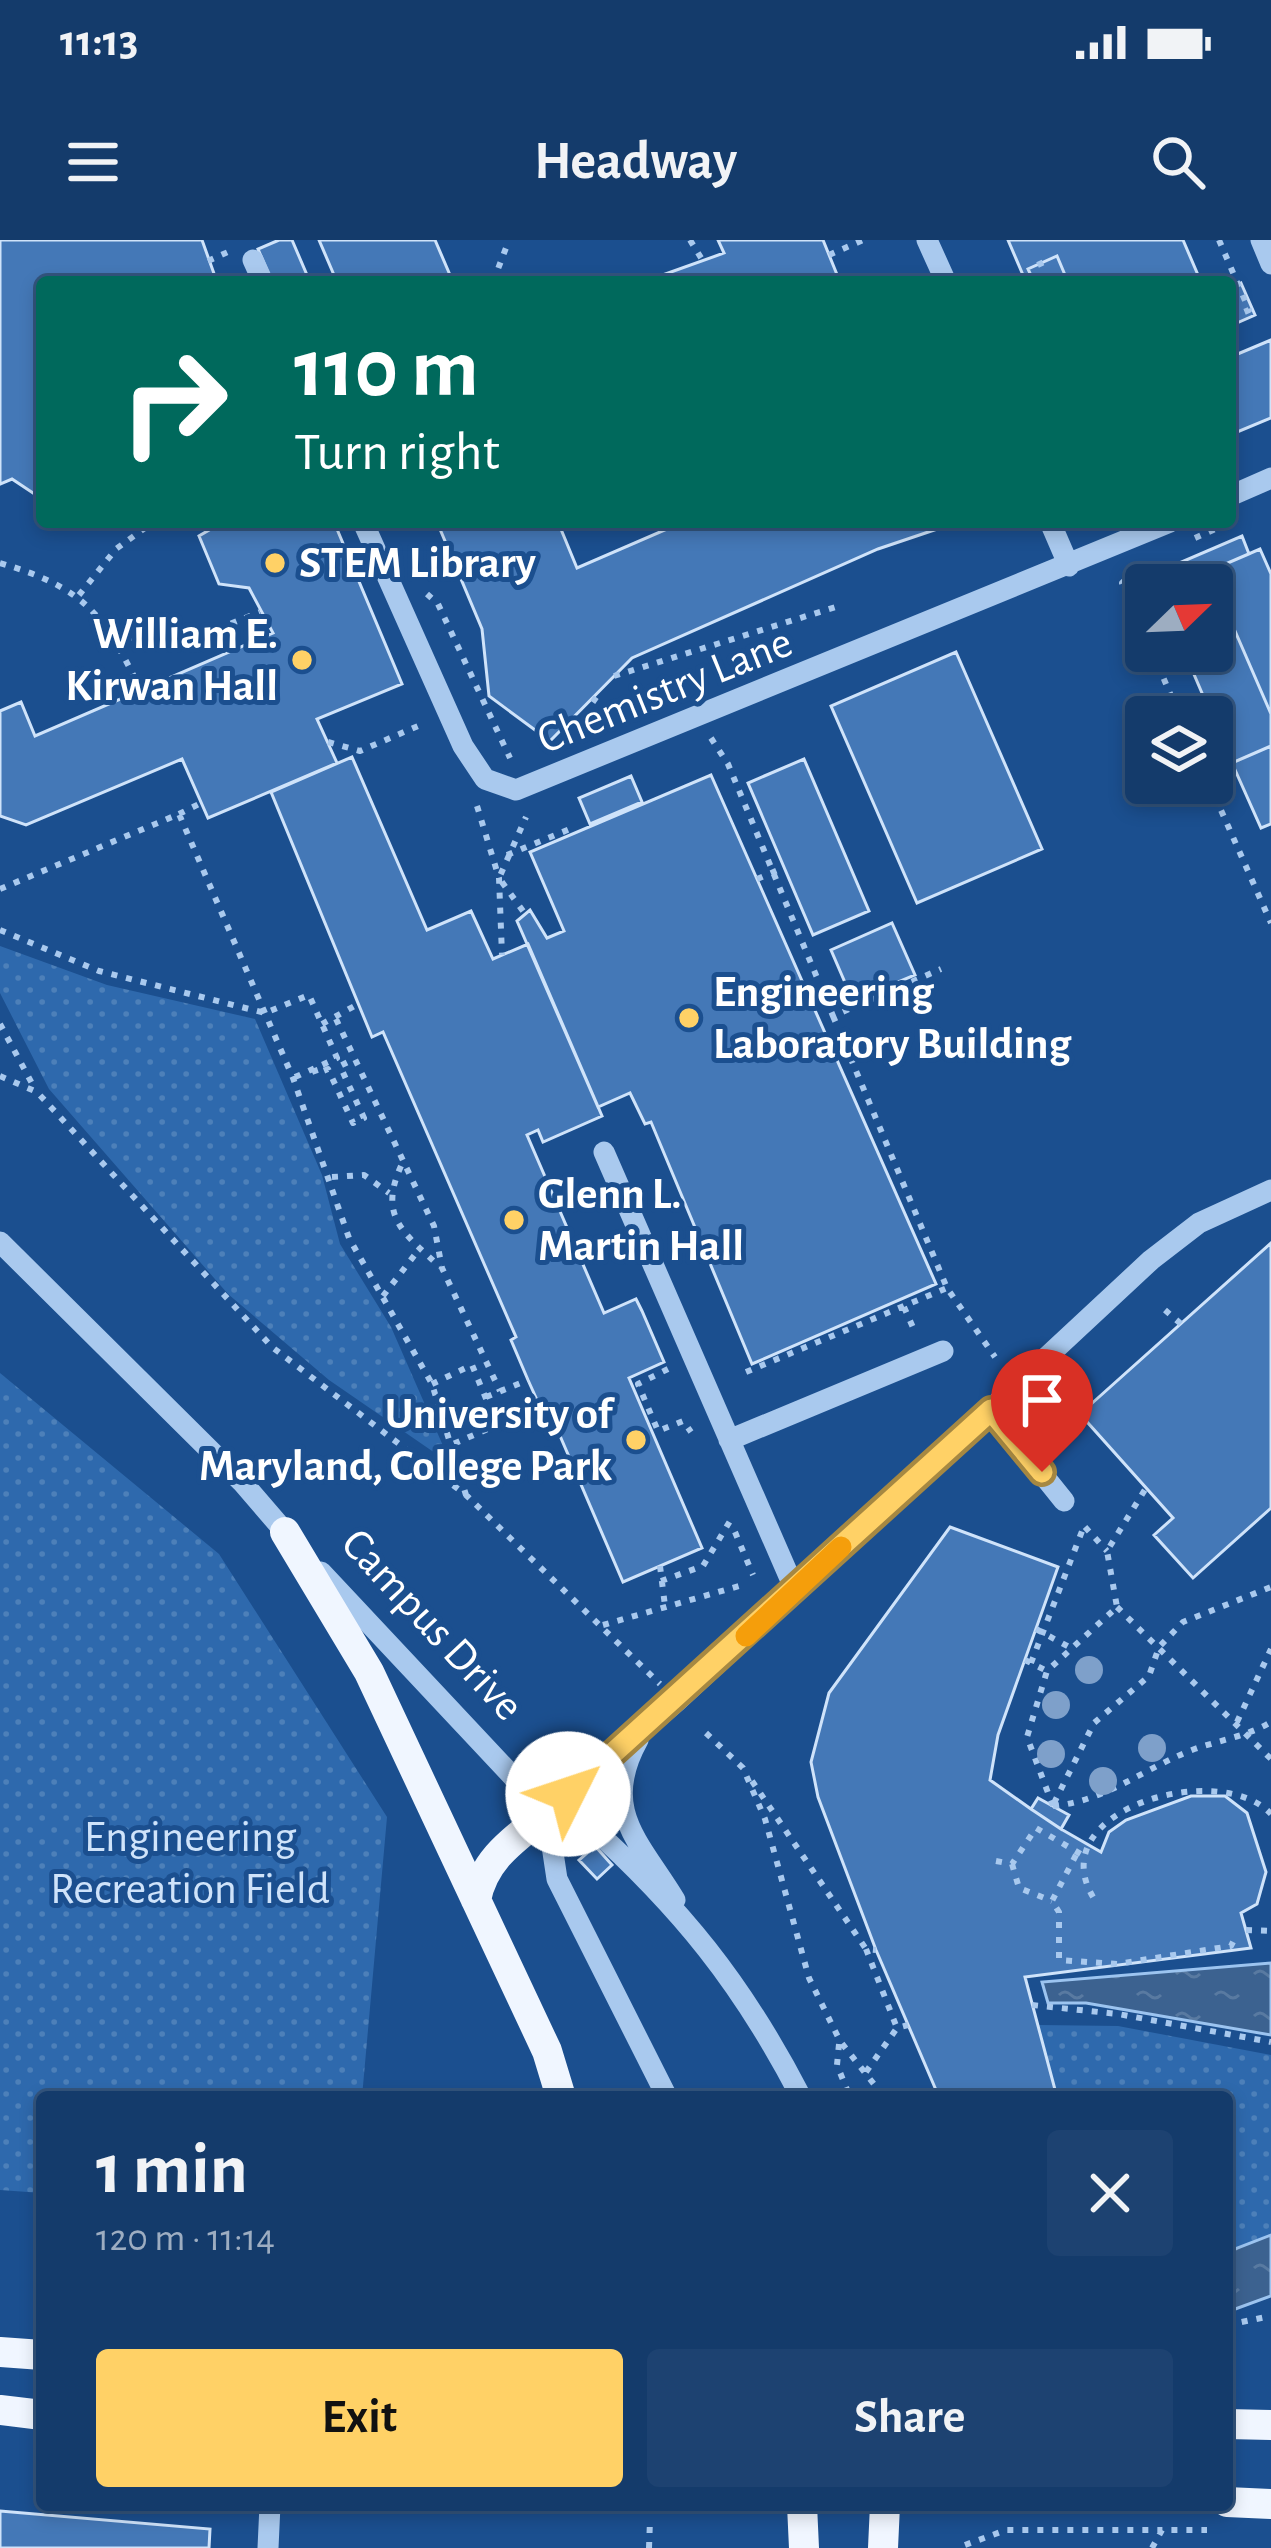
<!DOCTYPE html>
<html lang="en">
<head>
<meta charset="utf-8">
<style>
	:root { --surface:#143b6b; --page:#1d4271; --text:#f1f3f6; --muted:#9dadc1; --line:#33557e; --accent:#ffd166 }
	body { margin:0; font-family:"Alegreya Sans",sans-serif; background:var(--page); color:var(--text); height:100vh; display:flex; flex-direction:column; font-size:45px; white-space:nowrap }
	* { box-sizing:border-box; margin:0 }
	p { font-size:39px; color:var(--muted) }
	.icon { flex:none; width:66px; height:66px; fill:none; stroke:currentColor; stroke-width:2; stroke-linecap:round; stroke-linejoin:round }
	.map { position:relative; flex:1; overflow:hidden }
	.panel { position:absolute; left:36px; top:1851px; width:1197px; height:420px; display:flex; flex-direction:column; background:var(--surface); border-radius:12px; box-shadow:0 6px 18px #0003,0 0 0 3px var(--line) }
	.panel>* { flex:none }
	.hud { position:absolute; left:36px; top:36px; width:1200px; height:252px; border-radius:12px; box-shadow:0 6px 18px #0003,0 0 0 3px var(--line); background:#00695c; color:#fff; overflow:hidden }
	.needle { width:78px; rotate:67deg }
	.controls { position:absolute; left:1125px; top:324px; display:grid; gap:24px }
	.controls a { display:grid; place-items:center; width:108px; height:108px; border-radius:12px; background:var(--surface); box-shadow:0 6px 18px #0003,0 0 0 3px var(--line); font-size:60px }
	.pin { position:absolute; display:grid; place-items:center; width:102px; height:102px; color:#fff; margin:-123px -51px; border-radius:50% 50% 50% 0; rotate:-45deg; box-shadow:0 0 12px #0007 }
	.pin .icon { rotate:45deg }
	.me { position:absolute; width:132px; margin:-66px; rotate:49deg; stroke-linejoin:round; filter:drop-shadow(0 0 9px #0008) }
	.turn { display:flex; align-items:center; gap:42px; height:252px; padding:0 60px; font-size:54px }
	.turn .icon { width:156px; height:156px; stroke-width:2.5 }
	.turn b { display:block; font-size:84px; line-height:102px }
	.round { display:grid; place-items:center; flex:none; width:126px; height:126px; border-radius:12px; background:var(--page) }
	.headline { display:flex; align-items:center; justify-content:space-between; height:204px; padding:0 60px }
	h1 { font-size:72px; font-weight:700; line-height:90px }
	.action { display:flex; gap:24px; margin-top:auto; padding:24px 60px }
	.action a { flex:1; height:138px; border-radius:12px; background:var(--accent); color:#111; font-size:48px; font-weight:700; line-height:138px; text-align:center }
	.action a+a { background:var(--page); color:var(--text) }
	.status { display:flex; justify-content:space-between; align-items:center; height:84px; padding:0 60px; background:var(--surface); direction:ltr }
	.status svg { height:33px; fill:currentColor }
	header { display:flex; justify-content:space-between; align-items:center; height:156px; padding:0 60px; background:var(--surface); font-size:54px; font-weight:700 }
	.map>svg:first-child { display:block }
</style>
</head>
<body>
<div class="status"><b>11:13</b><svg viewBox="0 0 49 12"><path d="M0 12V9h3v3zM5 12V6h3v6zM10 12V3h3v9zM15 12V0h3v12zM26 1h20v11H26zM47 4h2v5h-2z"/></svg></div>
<header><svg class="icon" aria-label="menu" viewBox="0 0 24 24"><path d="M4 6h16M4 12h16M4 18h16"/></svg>Headway<svg class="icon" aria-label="search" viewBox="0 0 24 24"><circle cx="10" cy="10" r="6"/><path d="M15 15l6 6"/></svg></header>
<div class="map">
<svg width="1271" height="2308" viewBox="0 0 1271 2308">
	<defs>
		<pattern id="green-dots" width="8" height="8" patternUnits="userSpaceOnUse" patternTransform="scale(3)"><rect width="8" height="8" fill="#2e69ad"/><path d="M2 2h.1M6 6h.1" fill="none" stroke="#4d80b9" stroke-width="1.8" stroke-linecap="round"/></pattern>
		<pattern id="water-ripples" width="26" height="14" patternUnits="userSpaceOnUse" patternTransform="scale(3)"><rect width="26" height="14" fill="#3c6290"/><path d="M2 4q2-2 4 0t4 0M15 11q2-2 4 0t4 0" fill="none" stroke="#597aa1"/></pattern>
	</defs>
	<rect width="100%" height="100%" fill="#1b4f8f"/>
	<path fill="url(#green-dots)" d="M0,706L107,745L255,779L322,935L340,1004L391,1087L451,1224L329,1140L228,1054L49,849L0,753Z
		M0,1133L219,1314L387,1577L362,1857H42V1953L0,1950Z
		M1038,1785L1118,1786L1271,1815V1995L1227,2012V1857H1057Z"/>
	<path fill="url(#water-ripples)" stroke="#9cc4f0" stroke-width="3" d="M1271,1723V1795L1086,1763H1048L1042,1742Z
		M1271,1995V2056L1227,2072V2012Z"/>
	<path fill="#4478b7" stroke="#cfe3fa" stroke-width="3" d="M0,0H202L217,42H42V259L12,239L0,244Z
		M279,0H292L310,42H272L258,9Z
		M319,0H435L453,42H337Z
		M718,0H823L840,42H643L724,13Z
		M1008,0H1183L1201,42H1068L1057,16L1028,29L1034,42H1026Z
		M1008,0H1183L1201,42H1026Z
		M1241,43L1255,75L1230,86V48Z
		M1241,43L1255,75L1230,86V48Z
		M1271,100V178L1230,195V108L1233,116Z
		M1271,100V178L1230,195V108L1233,116Z
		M223,282H334L402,444L317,479L337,523L208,578L182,519L26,585L0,576V471L21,462L35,496L273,393L249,348L219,344L199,296Z
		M437,282H558L577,328L683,282H958L878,309L632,418L550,501L489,456L482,389Z
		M1242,296L1249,314L1209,331L1271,474V506L1232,523L1184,411H1212V345H1155L1151,335Z
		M1260,309L1271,334V474L1209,331Z
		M956,412L1042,609L917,663L831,466Z
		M1271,506V584L1261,588L1232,523Z
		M352,517L427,690L471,671L493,719L528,704L602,876L543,902L538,890L527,895L604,1073L636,1059L642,1071L664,1122L629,1138L702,1308L623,1342L548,1168L542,1171L528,1140L511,1100L516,1097L383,792L372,797L271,552Z
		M804,519L869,671L813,695L748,543Z
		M711,535L936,1044L752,1124L651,882L645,884L630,853L598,867L517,681L530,670L547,698L564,691L530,612Z
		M631,536L642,562L590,584L579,558Z
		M892,683L915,735L853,761L831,710Z
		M1271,1003V1268L1193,1338L1154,1295L1173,1278L1080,1174Z
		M950,1287L1058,1327L998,1495L990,1540L1031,1569L1038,1558L1069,1575L1061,1589L1101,1612L1109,1592L1126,1580L1191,1556H1225L1247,1573L1266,1632L1257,1664L1241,1673L1251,1708L1025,1737L1057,1857H939L876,1710L818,1557L811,1522L829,1453Z
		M1038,1558L1069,1575L1061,1589L1031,1569Z
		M595,1606L612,1625L597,1639L579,1620Z
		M0,2271L210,2289L209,2308H0Z"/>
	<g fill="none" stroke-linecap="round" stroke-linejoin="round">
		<path stroke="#a9c9ee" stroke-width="6" stroke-dasharray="6 9" stroke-linecap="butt" d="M690,0L703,21
			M1219,0L1249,70L1230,78
			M829,15L863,0
			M208,21L228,12
			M1039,21L1049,42
			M493,42L509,0
			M1195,298L1227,284
			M0,323C85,348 104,374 141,451
			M1137,329L1122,343L1146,398
			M427,354L438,364L510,518
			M79,355L116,309L153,282
			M115,396L182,403L260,372
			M1152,411L1180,477
			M614,436L842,365
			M592,458L619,477
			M711,498L728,524L833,776L941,729
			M328,502L360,511L425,483
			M1209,543L1271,683
			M477,566L499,638L502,715
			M179,574L201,563
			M507,615L570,589L572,594
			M757,639L783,628
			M0,649L179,574L293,838L349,998L432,1144L466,1255
			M523,671L499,638L526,577
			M0,690L99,731L265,773L309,755L337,818L293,838
			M833,776L947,1048L995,1117
			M336,779L434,986L442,1028L500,1151
			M0,784L35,849
			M322,784L358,764
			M314,828L316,834L328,829L353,883L364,878L340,826L354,819
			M0,836L37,852L272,1107L466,1255L660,1444
			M401,926C378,977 404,993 440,1027
			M332,937L364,935L389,953
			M383,1056L420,1008
			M904,1067L915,1092
			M1165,1070L1181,1084
			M668,1129L638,1144L658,1191L683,1181L691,1192
			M746,1132L947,1048
			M432,1144L472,1125L497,1185L453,1204
			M486,1157L528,1140
			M1085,1287L1107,1311
			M735,1292L753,1335
			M660,1326L665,1366
			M661,1341L703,1326L730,1281
			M1117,1367L1271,1519
			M603,1385L739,1346
			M1036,1389L1069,1407
			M1025,1420L1047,1431
			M1031,1423L1084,1286
			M1237,1482L1271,1409
			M706,1493L743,1528L765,1579L809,1738L840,1801L884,1857
			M752,1541L866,1709L876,1710
			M1054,1563L1094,1483L1149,1436L1159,1407L1183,1382L1271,1347
			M1053,1566L1027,1497L1047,1431L1117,1367L1107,1311L1146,1248
			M1053,1566C1106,1561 1143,1529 1192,1510C1219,1500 1246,1497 1271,1482
			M1076,1615L1052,1661L1059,1672V1720L1117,1724L1231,1706L1237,1694
			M996,1621L1012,1624L1036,1588L1086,1617
			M1012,1624L1019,1648L1052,1661
			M1093,1657C1041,1569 1220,1519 1271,1574
			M1246,1690L1271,1691
			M866,1709L897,1788
			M1032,1765L1118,1774L1271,1802
			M839,1804L837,1825L850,1857
			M866,1832L897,1788L908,1785
			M1227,2085L1271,2076
			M965,2305L1006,2290H1162
			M649,2308L650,2280
			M1152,2308L1162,2290H1207"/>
		<path stroke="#a9c9ee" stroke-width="21" d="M927,0L946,42
			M1261,0L1271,24
			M253,20L263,42
			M1230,256L1271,238
			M363,282L463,506L485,539L516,550L1170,282
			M1050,282L1069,326
			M604,912L795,1350
			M0,1002L242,1242L292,1300
			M991,1170L1064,1261
			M729,1200L943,1111
			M321,1332L547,1573L557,1639L667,1857
			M638,1500C599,1570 640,1602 675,1660
			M547,1573L676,1462L1151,1020L1199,983L1271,950
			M547,1573H568L586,1582C681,1668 742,1743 801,1857
			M268,2308L270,2265"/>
		<path stroke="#f0f6ff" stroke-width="30" d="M285,1292L369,1432L547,1811L561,1857
			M476,1660C484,1618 515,1599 547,1573
			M0,2112L42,2115
			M0,2170L42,2175
			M1227,2184L1271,2185
			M1227,2262L1271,2264
			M802,2265L804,2308
			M883,2308L885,2265"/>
	</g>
	<g fill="#7ea0ca">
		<circle cx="1089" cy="1430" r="14"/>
		<circle cx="1056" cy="1465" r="14"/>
		<circle cx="1152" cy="1508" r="14"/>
		<circle cx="1051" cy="1514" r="14"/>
		<circle cx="1103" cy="1541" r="14"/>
	</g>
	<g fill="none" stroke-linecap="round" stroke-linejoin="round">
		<g stroke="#a68842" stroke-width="30">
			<path id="route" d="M568,1554L991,1170L1042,1232"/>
		</g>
		<use href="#route" stroke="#ffd166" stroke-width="21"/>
		<path stroke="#f59e0b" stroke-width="21" d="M746,1396L841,1307"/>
	</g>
	<g fill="#ffd166" stroke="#1b4f8f" stroke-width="4.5">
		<circle cx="275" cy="323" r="12"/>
		<circle cx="302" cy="420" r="12"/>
		<circle cx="689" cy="778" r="12"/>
		<circle cx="514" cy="980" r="12"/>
		<circle cx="636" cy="1200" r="12"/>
	</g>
	<g text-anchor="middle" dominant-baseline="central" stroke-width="10" stroke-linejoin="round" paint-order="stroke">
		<g font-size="45" font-weight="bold" fill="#fff" stroke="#1b4f8f" text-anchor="start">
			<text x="299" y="323">STEM Library</text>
			<text x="278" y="394" text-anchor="end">William E.<tspan x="278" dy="52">Kirwan Hall</tspan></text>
			<text x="713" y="752">Engineering<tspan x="713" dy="52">Laboratory Building</tspan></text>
			<text x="538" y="954">Glenn L.<tspan x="538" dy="52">Martin Hall</tspan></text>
			<text x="612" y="1174" text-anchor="end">University of<tspan x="612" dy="52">Maryland, College Park</tspan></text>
		</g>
		<g font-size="45" fill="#fff" stroke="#1b4f8f">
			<text transform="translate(665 451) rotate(-22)">Chemistry Lane</text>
			<text transform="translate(432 1385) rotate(47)">Campus Drive</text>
		</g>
		<g font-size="45" fill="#cfe3fa" stroke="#1b4f8f">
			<text x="190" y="1597">Engineering<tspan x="190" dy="52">Recreation Field</tspan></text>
		</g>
	</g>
</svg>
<div class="controls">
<a><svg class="needle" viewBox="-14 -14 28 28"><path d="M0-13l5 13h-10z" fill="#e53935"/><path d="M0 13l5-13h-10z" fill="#9dadc1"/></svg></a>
<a><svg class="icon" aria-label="layers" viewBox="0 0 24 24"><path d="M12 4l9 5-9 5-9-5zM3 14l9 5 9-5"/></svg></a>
</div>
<div class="pin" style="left:1042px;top:1232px;background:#d93025"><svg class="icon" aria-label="arrive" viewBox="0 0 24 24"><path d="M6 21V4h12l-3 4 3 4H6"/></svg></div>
<svg class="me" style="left:568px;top:1554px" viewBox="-20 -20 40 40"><circle r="19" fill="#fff"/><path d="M0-13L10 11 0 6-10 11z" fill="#ffd166"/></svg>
<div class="hud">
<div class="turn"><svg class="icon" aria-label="right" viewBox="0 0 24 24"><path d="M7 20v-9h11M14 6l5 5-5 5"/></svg><div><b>110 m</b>Turn right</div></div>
</div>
<section class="panel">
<div class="headline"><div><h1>1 min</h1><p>120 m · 11:14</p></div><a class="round"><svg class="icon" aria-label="close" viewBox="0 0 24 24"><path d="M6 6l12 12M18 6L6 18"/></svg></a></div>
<div class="action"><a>Exit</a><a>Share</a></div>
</section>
</div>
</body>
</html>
